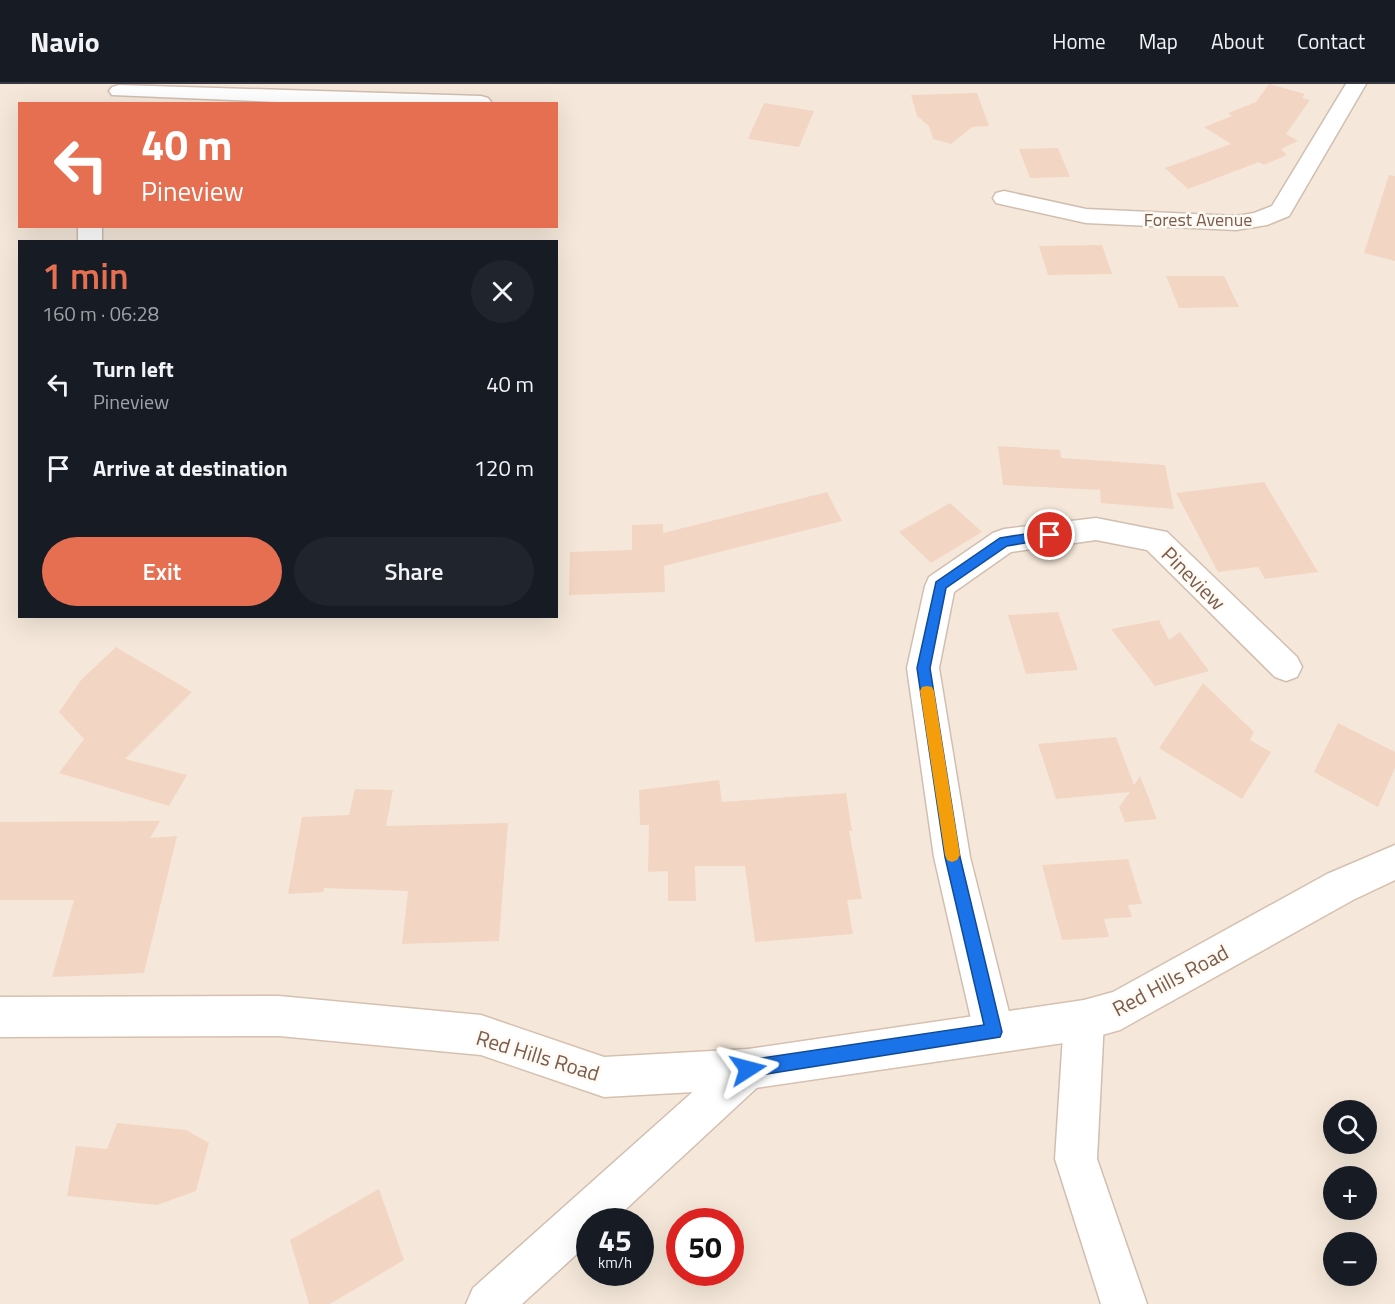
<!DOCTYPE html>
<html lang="en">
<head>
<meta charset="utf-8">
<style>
	:root { --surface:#171b24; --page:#20242c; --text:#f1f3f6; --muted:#9ea1a6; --line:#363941; --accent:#e76f51 }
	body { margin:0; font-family:"Titillium Web",sans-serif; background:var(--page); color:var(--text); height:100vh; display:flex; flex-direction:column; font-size:22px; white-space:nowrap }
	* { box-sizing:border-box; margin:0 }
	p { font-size:20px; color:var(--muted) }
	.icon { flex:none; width:33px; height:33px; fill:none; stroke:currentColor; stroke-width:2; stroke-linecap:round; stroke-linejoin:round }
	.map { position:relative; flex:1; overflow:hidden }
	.panel { position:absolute; left:18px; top:156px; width:540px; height:378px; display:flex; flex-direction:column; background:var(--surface); border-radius:0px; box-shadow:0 6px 24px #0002 }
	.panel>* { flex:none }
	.top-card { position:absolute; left:18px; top:18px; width:540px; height:126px; border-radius:0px; box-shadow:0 6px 24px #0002; background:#e76f51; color:#fff; overflow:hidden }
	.fabs { position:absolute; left:1323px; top:1016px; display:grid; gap:12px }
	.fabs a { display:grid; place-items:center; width:54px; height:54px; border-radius:50%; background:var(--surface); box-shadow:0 6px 24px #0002; font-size:30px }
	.speed { position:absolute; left:576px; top:1124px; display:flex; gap:12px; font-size:30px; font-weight:700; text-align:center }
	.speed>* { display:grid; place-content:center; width:78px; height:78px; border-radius:50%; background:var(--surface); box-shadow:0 6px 24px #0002; line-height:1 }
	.speed small { font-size:15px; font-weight:400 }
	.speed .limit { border:9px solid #d22; background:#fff; color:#111 }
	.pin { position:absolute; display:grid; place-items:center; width:51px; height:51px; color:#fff; margin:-26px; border:3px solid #fff; border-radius:50%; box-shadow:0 2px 6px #0007 }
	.me { position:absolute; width:66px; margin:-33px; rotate:81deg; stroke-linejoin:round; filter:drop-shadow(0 0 4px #0008) }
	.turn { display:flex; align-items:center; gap:21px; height:126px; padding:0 24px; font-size:27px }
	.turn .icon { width:78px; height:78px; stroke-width:2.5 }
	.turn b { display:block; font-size:42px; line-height:51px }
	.round { display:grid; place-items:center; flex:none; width:63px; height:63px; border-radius:32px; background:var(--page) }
	.headline { display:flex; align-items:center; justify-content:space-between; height:102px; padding:0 24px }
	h1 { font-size:36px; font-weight:600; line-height:45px; color:var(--accent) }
	.cta { display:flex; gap:12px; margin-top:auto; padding:12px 24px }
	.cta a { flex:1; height:69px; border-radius:36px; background:var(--accent); color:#fff; font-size:24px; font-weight:600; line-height:69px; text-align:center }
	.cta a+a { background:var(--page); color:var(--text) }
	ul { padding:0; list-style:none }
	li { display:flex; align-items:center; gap:18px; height:84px; padding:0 24px }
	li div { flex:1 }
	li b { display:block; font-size:22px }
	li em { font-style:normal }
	header { display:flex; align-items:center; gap:36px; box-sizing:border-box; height:84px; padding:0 30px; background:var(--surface); border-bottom:2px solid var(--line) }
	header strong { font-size:28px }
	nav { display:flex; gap:33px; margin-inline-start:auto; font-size:21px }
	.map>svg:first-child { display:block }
</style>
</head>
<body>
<header>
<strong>Navio</strong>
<nav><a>Home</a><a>Map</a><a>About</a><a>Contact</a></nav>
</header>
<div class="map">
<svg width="1395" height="1220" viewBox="0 0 1395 1220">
	<rect width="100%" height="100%" fill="#fdf6ec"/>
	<path fill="#f5e8da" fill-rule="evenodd" d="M0,0H1395V1220H0ZM20,20H556V142H20ZM20,158H556V532H20ZM1334,1026H1366V1059H1334ZM1334,1092H1366V1125H1334ZM590,1137H640V1188H590ZM680,1137H730V1188H680ZM1334,1158H1366V1191H1334Z"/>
	<path fill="#f3d5c3" d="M1269,0L1305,10L1302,14L1310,16L1286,50L1298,57L1281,65L1287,71L1264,81L1259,78L1188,105L1165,84L1231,60L1204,43L1232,32L1228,29L1256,18Z
		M977,9L989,42L972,43L951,60L933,55L929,42L917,32L911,11Z
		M764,19L814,27L799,63L748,55Z
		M1058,64L1070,93L1030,94L1019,65Z
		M1389,91L1395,92V177L1364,169Z
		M1102,161L1112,190L1048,191L1039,162Z
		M1166,192H1224L1239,223L1179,224Z
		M998,362L1060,366L1061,374L1165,381L1174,425L1101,419L1100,406L1003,401Z
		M1264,398L1318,488L1265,495L1258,483L1218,488L1176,409Z
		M827,408L842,437L664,482L665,508L569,511L570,468L632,466V441L663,440V449Z
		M950,419L982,448L931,479L899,448Z
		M1058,528L1078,586L1026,590L1008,531Z
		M1159,536L1169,556L1180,548L1209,587L1155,602L1111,545Z
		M116,563L192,608L125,675L187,691L169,722L59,689L84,655L59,628L81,596Z
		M1203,599L1254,648L1250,656L1271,668L1242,715L1159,664Z
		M1338,639L1395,668V684L1378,723L1314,688Z
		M1116,653L1134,701L1140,692L1157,735L1125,738L1119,723L1130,708L1056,715L1038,660Z
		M719,696L722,718L846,709L852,747H849L862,815L847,816L853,850L755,858L745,782H695L696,817H668V787L648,788L649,741H640L639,706Z
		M355,705L393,706L386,742L508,739L499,857L402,860L408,807L324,804L323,808L288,810L302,733L349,731Z
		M160,737L150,754L177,752L144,889L52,893L74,816H0V738Z
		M1128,775L1142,820L1128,821L1132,833L1104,835L1109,853L1062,856L1042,781Z
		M117,1039L186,1046L209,1059L196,1107L157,1121L67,1112L76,1062L107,1065Z
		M379,1105L404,1176L330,1220H309L290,1156Z"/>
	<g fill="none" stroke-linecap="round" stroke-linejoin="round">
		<g stroke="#d1beb0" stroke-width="3">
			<path id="street" d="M1346,0H1366L1289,132L1267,141L1236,146L1086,139L996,119L993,114L996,109L1004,107L1086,125L1236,132L1254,129L1272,122Z
				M119,1L481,12L488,14L491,18L324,20L112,11L109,7L112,3Z
				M78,142H102V158H78Z
				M1096,434L1167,448L1297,573L1302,583L1297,593L1286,597L1275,593L1147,466L1096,456L1011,468L954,508L939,584L970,773L1014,948L1008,962L994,968L980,962L974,948L934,773L907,584L925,502L929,493L993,449L1004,445Z
				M1084,916L1098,922L1104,936L1097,1075L1147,1220H1101L1055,1075L1064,936L1070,922Z
				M748,965L762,971L768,985L762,999L613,1137H590V1158L522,1220H466L473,1204L734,971Z"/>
		</g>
		<g stroke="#d6c0b0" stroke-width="3">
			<path id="secondary" d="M1395,761V796L1353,816L1120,946L1084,956L748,1005L604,1013L481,971L279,952L0,953V913L279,912L481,931L604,973L748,965L1084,916L1113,908L1327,790Z"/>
		</g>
		<use href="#street" fill="#fff" fill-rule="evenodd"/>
		<use href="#secondary" fill="#fff" fill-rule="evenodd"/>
	</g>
	<path fill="#1a73e8" stroke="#114b97" stroke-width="1.5" d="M1050,446L1054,448L1056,451L1054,454L1007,462L946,504L930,584L960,773L1002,948L1000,953L748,993L742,991L740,985L742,979L748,976L984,941L945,773L917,584L936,498L1000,454Z"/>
	<path fill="#f59e0b" d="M927,602L932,603L934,607L960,771L957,776L952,778L947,776L945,771L920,607L922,603Z"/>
	<g text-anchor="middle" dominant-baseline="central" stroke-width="5" stroke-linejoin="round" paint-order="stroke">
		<g font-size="18" fill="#7a5c4d" stroke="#fffaf3">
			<text x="1198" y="135">Forest Avenue</text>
		</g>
		<g font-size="21" fill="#7a5c4d" stroke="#fffaf3">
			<text transform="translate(1194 494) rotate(45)">Pineview</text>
			<text transform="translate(1170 896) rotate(-28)">Red Hills Road</text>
			<text transform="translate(538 971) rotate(17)">Red Hills Road</text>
		</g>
	</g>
</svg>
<div class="fabs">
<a><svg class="icon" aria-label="search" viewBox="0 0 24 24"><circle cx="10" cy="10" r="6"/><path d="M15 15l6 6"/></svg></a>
<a>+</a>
<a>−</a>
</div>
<div class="speed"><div>45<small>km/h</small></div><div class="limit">50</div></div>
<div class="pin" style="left:1050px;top:451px;background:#d93025"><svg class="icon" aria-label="arrive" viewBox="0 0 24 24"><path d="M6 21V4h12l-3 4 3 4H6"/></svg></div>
<svg class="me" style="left:748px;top:985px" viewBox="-20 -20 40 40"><path d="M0-17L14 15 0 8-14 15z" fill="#1a73e8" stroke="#fff" stroke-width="4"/></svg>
<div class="top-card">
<div class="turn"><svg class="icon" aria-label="left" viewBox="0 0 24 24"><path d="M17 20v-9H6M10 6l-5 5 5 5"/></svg><div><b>40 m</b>Pineview</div></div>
</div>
<section class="panel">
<div class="headline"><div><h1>1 min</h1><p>160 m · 06:28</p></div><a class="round"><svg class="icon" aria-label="close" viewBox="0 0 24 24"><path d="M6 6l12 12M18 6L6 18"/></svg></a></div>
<ul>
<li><svg class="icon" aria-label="left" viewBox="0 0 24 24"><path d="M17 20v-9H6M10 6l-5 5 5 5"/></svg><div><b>Turn left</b><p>Pineview</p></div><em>40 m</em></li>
<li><svg class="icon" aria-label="arrive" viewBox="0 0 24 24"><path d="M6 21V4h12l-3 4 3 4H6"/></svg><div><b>Arrive at destination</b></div><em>120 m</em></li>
</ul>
<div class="cta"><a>Exit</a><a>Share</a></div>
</section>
</div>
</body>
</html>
